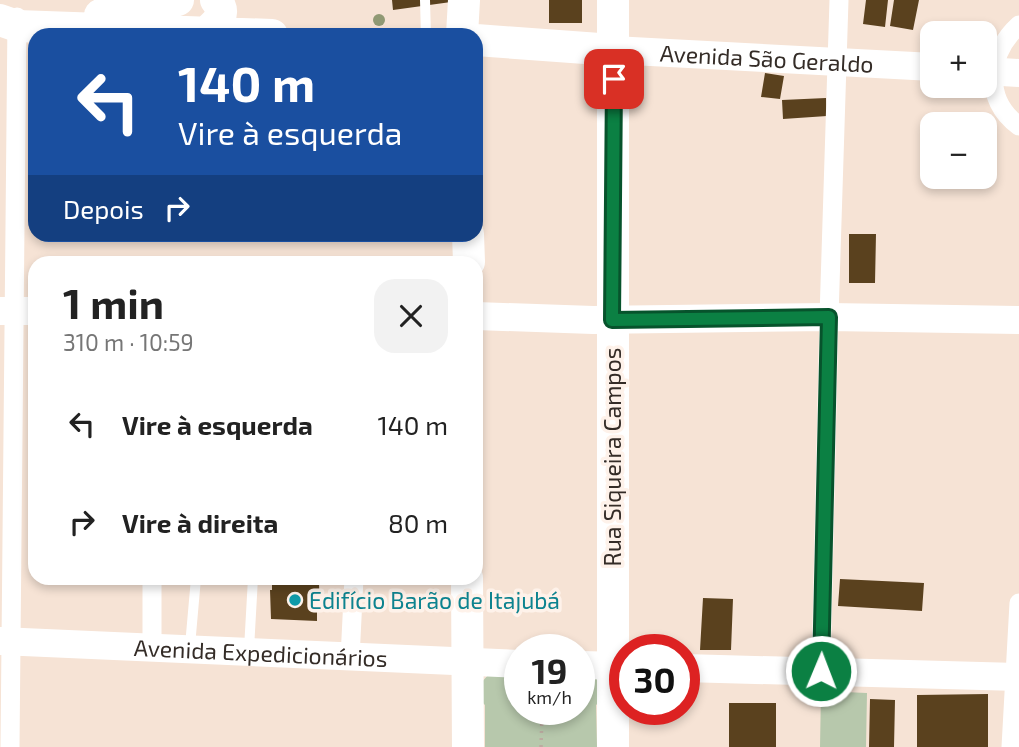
<!DOCTYPE html>
<html lang="pt">
<head>
<meta charset="utf-8">
<style>
	:root { --surface:#fff; --page:#f2f2f2; --text:#222; --muted:#767676 }
	body { margin:0; font-family:"Exo 2",sans-serif; background:var(--page); color:var(--text); height:100vh; display:flex; flex-direction:column; font-size:26px; white-space:nowrap }
	* { box-sizing:border-box; margin:0 }
	p { font-size:23px; color:var(--muted) }
	.icon { flex:none; width:38px; height:38px; fill:none; stroke:currentColor; stroke-width:2; stroke-linecap:round; stroke-linejoin:round }
	.map { position:relative; flex:1; overflow:hidden }
	.side { position:absolute; left:28px; top:256px; width:455px; height:329px; display:flex; flex-direction:column; background:var(--surface); border-radius:21px; box-shadow:0 4px 10px #0003 }
	.side>* { flex:none }
	.top-card { position:absolute; left:28px; top:28px; width:455px; height:214px; border-radius:21px; box-shadow:0 4px 10px #0003; background:#1a4fa0; color:#fff; overflow:hidden }
	.fabs { position:absolute; left:920px; top:21px; display:grid; gap:14px }
	.fabs a { display:grid; place-items:center; width:77px; height:77px; border-radius:14px; background:var(--surface); box-shadow:0 4px 10px #0003; font-size:35px }
	.speed { position:absolute; left:504px; top:634px; display:flex; gap:14px; font-size:35px; font-weight:700; text-align:center }
	.speed>* { display:grid; place-content:center; width:91px; height:91px; border-radius:50%; background:var(--surface); box-shadow:0 4px 10px #0003; line-height:1 }
	.speed small { font-size:18px; font-weight:400 }
	.speed .limit { border:10px solid #d22; background:#fff; color:#111 }
	.pin { position:absolute; display:grid; place-items:center; width:60px; height:60px; color:#fff; margin:-30px; border-radius:14px; box-shadow:0 4px 10px #0006 }
	.me { position:absolute; width:77px; margin:-38px; rotate:1deg; stroke-linejoin:round; filter:drop-shadow(0 0 5px #0008) }
	.turn { display:flex; align-items:center; gap:24px; height:147px; padding:0 35px; font-size:32px }
	.turn .icon { width:91px; height:91px; stroke-width:2.5 }
	.turn b { display:block; font-size:49px; line-height:60px }
	.then { display:flex; align-items:center; height:66px; padding:0 35px; background:#0003; gap:14px; font-size:26px }
	.round { display:grid; place-items:center; flex:none; width:74px; height:74px; border-radius:21px; background:var(--page) }
	.overview { display:flex; align-items:center; justify-content:space-between; height:119px; padding:0 35px }
	h1 { font-size:42px; font-weight:700; line-height:52px }
	ul { padding:0; list-style:none }
	li { display:flex; align-items:center; gap:21px; height:98px; padding:0 35px }
	li div { flex:1 }
	li b { display:block; font-size:26px }
	li em { font-style:normal }
	.map>svg:first-child { display:block }
</style>
</head>
<body>
<div class="map">
<svg width="1019" height="747" viewBox="0 0 1019 747">
	<rect width="100%" height="100%" fill="#f6e3d5"/>
	<path fill="#b7c8ac" d="M490,673H504L510,682H520V709H579V676L602,680L601,701L596,705L597,747H485V705L476,697L479,685Z
		M821,691L867,693L866,747H820Z"/>
	<path fill="#5a411e" d="M392,0H451V2L393,10Z
		M549,0H582V23H549Z
		M866,0H888L885,27L863,24Z
		M894,0H919L913,30L890,26Z
		M765,73L784,76L780,99L761,97Z
		M826,98L827,116L783,119L782,100Z
		M849,234H876L875,283H849Z
		M840,579L924,583L922,611L838,606Z
		M272,581L319,583L320,612H317V621L271,619L270,590H272Z
		M703,598L733,599L731,650H700Z
		M988,694V747H917V695Z
		M870,699L895,700L894,747H869Z
		M729,703H776V747H729Z"/>
	<g fill="none" stroke-linecap="round" stroke-linejoin="round">
		<path stroke="#bbaba0" stroke-width="3.5" stroke-dasharray="2 5" stroke-linecap="butt" d="M535,709L542,715
			M541,747L542,715L549,709"/>
		<path stroke="#fff" stroke-width="10" d="M425,0L426,35
			M190,646L196,578
			M249,649L253,578"/>
		<path stroke="#fff" stroke-width="19" d="M1019,25C988,53 982,99 1019,126
			M152,648V578
			M350,658L354,578
			M821,671L829,317L839,0
			M10,747L17,17
			M1011,747L1019,603"/>
		<g stroke="#fff" stroke-width="28">
			<path id="s1" d="M613,50L933,67"/>
			<path d="M985,71L1019,73"/>
			<path d="M0,311H35"/>
			<path d="M476,316L593,320L829,317L1019,320"/>
			<path id="s2" d="M0,641L520,664"/>
			<path d="M579,665L625,666"/>
			<path d="M684,668L1019,677"/>
		</g>
		<path stroke="#fff" stroke-width="32" d="M100,15L155,7L178,0
			M0,20L17,26L272,35
			M204,34C216,24 228,15 216,0
			M462,35L464,0
			M476,40L613,50
			M468,234L469,262
			M467,578L468,747
			M613,747V0"/>
	</g>
	<circle fill="#909974" cx="379" cy="20" r="6"/>
	<g fill="none" stroke-linecap="round" stroke-linejoin="round">
		<g stroke="#07532c" stroke-width="18">
			<path id="route" d="M614,79L612,320L829,317L821,671"/>
		</g>
		<use href="#route" stroke="#0b8043" stroke-width="12"/>
	</g>
	<circle fill="#0f9aa8" stroke="#fef2ea" stroke-width="2.5" cx="295" cy="600" r="7"/>
	<g text-anchor="middle" dominant-baseline="central" stroke-width="7" stroke-linejoin="round" paint-order="stroke">
		<g font-size="23" fill="#342c27" stroke="#fef2ea">
			<text stroke="none"><textPath href="#s1" startOffset="154">Avenida São Geraldo</textPath></text>
			<text transform="translate(612 457) rotate(-90)">Rua Siqueira Campos</text>
			<text stroke="none"><textPath href="#s2" startOffset="261">Avenida Expedicionários</textPath></text>
		</g>
		<g font-size="23" fill="#0d838f" stroke="#fef2ea" text-anchor="start">
			<text x="309" y="600">Edifício Barão de Itajubá</text>
		</g>
	</g>
</svg>
<div class="fabs">
<a>+</a>
<a>−</a>
</div>
<div class="speed"><div>19<small>km/h</small></div><div class="limit">30</div></div>
<div class="pin" style="left:614px;top:79px;background:#d93025"><svg class="icon" aria-label="arrive" viewBox="0 0 24 24"><path d="M6 21V4h12l-3 4 3 4H6"/></svg></div>
<svg class="me" style="left:821px;top:671px" viewBox="-20 -20 40 40"><circle r="17" fill="#0b8043" stroke="#fff" stroke-width="3"/><path d="M0-11L8 9 0 5-8 9z" fill="#fff"/></svg>
<div class="top-card">
<div class="turn"><svg class="icon" aria-label="left" viewBox="0 0 24 24"><path d="M17 20v-9H6M10 6l-5 5 5 5"/></svg><div><b>140 m</b>Vire à esquerda</div></div>
<div class="then">Depois<svg class="icon" aria-label="right" viewBox="0 0 24 24"><path d="M7 20v-9h11M14 6l5 5-5 5"/></svg></div>
</div>
<section class="side">
<div class="overview"><div><h1>1 min</h1><p>310 m · 10:59</p></div><a class="round"><svg class="icon" aria-label="close" viewBox="0 0 24 24"><path d="M6 6l12 12M18 6L6 18"/></svg></a></div>
<ul>
<li><svg class="icon" aria-label="left" viewBox="0 0 24 24"><path d="M17 20v-9H6M10 6l-5 5 5 5"/></svg><div><b>Vire à esquerda</b></div><em>140 m</em></li>
<li><svg class="icon" aria-label="right" viewBox="0 0 24 24"><path d="M7 20v-9h11M14 6l5 5-5 5"/></svg><div><b>Vire à direita</b></div><em>80 m</em></li>
</ul>
</section>
</div>
</body>
</html>
